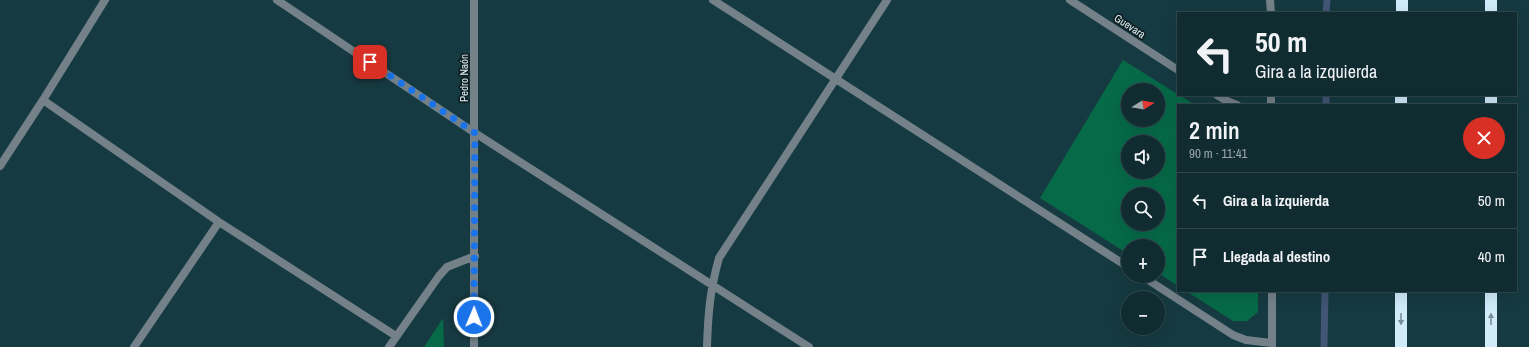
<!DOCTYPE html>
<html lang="es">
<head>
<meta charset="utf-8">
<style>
	:root { --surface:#102c31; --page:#193439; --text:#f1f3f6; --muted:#9ca7ab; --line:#30484d }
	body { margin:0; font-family:"Archivo Narrow",sans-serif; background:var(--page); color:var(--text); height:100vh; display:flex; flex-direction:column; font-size:15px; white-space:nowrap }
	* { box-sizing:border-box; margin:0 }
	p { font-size:13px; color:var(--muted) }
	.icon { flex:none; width:22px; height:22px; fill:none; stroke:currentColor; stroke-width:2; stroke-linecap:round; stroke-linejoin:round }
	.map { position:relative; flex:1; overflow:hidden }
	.details { position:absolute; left:1177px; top:104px; width:340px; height:188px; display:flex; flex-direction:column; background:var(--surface); border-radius:0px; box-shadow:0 4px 16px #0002,0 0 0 1px var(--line) }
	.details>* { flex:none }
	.guide { position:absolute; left:1177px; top:12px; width:340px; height:84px; border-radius:0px; box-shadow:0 4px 16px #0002,0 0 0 1px var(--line); background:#102c31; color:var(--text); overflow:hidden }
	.needle { width:26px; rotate:79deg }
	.controls { position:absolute; left:1121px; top:83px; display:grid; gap:8px }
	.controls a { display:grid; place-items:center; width:44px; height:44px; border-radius:50%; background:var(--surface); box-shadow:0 4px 16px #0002,0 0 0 1px var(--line); font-size:20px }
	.pin { position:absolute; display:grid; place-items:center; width:34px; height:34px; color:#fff; margin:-17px; border-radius:8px; box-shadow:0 2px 6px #0006 }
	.me { position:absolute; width:44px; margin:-22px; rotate:1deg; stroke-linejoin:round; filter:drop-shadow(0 0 3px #0008) }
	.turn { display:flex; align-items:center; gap:14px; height:84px; padding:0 12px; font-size:18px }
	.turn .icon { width:52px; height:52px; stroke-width:2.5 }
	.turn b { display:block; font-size:28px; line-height:34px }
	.round { display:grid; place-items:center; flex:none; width:42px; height:42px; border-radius:21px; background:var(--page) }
	.summary { display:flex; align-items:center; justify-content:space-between; height:68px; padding:0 12px }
	h1 { font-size:24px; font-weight:600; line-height:30px }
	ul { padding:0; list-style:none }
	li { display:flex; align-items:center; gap:12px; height:56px; padding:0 12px; border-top:1px solid var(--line) }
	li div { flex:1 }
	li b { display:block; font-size:15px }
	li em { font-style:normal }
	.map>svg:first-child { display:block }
</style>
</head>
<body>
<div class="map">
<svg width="1529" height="347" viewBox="0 0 1529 347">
	<rect width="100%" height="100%" fill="#163a41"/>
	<path fill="#066a48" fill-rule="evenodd" d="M1123,60L1195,105H1178V286L1158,273V246H1128V254L1040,198ZM1128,90H1158V120H1128ZM1128,142H1158V172H1128ZM1128,194H1158V224H1128Z
		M1186,291H1258V312L1247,321H1233Z
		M443,318L444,347H424Z"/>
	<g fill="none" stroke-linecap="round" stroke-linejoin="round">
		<path stroke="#415574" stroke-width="7" d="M1326,13L1327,0
			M1326,105V95
			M1324,347L1325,291"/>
		<path stroke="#748189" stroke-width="8" d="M277,0L475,133L809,347
			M713,0L1128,267
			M1070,0L1178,70
			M1270,0L1271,13
			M1217,95L1227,101L1237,105
			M1271,95V105
			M43,100L219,222L396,336
			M0,166L43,100L105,0
			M1142,276L1233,335L1246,340L1272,343
			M1272,291V347
			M134,347L219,222
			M389,347L439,276L447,267L475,256
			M474,347V0
			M707,347C708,314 710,290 719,258L887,0"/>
		<path stroke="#d1ebfb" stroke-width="12" d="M1402,13V0
			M1491,13V0
			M1401,105V95
			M1491,105V95
			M1401,347V291
			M1491,347V291"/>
	</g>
	<defs><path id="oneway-solid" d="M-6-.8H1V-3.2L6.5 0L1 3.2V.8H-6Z"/></defs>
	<g fill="#7a8f99">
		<use href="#oneway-solid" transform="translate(1401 319) rotate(90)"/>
		<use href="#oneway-solid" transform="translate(1491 319) rotate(-90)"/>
	</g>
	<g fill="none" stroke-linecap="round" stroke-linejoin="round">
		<path stroke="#1a73e8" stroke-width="7" stroke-dasharray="0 12.6" d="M370,62L475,133L474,317"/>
	</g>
	<g text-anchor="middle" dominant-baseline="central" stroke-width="3.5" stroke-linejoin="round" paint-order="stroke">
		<g font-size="11" fill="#d9edf1" stroke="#101f22">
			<text transform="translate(1130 26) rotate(33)">Guevara</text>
			<text transform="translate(464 78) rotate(-90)">Pedro Naón</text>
		</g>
	</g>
</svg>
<div class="controls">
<a><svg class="needle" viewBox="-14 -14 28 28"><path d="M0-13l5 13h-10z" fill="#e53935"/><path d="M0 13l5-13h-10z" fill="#9ca7ab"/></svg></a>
<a><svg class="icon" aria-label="sound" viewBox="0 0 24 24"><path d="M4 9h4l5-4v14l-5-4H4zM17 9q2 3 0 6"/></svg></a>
<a><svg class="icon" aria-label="search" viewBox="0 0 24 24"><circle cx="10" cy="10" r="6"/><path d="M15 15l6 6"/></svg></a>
<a>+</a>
<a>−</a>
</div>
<div class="pin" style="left:370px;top:62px;background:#d93025"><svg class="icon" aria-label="arrive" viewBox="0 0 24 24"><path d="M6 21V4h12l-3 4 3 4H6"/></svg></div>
<svg class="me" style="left:474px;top:317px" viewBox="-20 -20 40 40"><circle r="17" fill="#1a73e8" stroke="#fff" stroke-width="3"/><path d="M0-11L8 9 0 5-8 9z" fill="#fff"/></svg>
<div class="guide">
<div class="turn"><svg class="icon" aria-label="left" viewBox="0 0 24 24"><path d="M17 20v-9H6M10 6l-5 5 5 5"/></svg><div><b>50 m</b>Gira a la izquierda</div></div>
</div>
<section class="details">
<div class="summary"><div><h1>2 min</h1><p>90 m · 11:41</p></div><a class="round" style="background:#d93025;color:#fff"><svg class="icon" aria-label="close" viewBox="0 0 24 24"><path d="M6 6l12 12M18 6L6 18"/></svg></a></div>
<ul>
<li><svg class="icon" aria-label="left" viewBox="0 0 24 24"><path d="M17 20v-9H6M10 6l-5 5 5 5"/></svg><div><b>Gira a la izquierda</b></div><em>50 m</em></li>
<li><svg class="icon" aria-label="arrive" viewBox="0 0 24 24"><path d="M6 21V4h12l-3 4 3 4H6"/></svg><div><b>Llegada al destino</b></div><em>40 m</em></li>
</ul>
</section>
</div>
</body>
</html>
